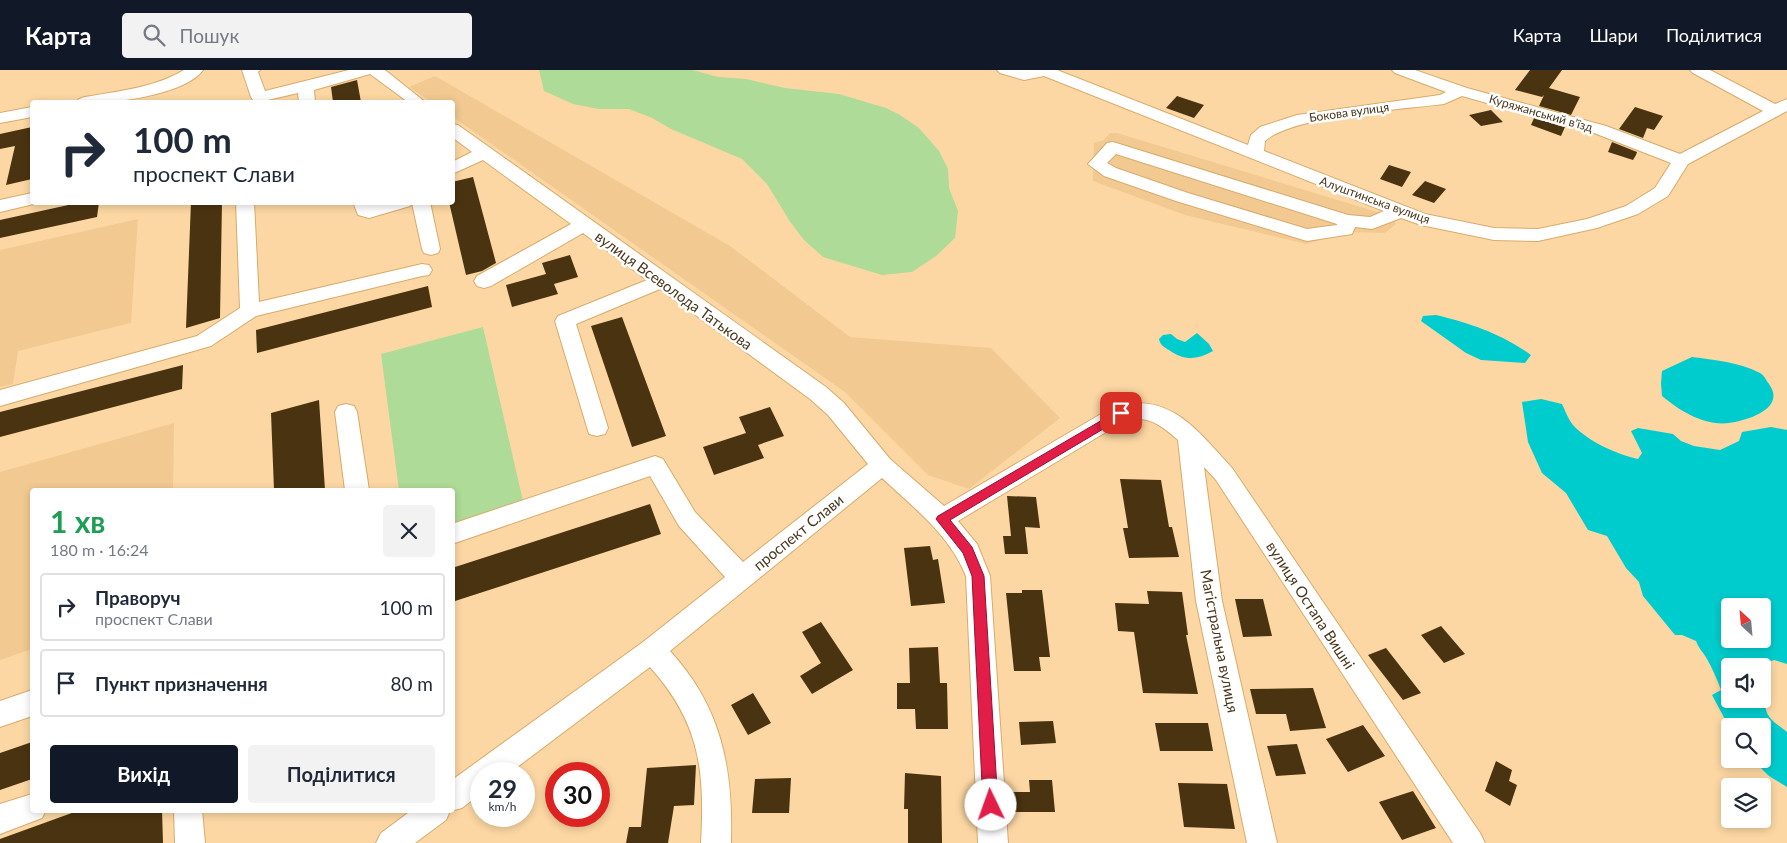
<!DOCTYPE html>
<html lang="uk">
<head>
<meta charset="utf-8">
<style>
	:root { --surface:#fff; --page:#f2f2f3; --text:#1f2937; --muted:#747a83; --line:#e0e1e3; --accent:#111827 }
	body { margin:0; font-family:Lato,sans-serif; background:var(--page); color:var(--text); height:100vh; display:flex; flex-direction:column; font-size:19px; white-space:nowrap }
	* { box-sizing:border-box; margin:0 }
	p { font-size:16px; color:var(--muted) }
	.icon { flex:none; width:28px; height:28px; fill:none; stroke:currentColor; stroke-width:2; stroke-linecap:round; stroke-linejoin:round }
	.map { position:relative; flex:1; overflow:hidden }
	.panel { position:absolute; left:30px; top:418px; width:425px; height:325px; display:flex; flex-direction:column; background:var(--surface); border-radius:5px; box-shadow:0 2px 8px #0003 }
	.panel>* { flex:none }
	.guide { position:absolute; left:30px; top:30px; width:425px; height:105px; border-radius:5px; box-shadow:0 2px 8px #0003; background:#fff; color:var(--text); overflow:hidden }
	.needle { width:32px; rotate:334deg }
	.buttons { position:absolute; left:1721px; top:528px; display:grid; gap:10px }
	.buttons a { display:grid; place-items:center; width:50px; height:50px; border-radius:5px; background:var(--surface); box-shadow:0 2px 8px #0003; font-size:25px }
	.speed { position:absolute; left:470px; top:692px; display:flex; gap:10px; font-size:25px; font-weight:700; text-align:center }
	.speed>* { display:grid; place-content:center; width:65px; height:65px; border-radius:50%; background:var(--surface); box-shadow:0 2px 8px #0003; line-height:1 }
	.speed small { font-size:12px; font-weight:400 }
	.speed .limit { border:8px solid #d22; background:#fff; color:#111 }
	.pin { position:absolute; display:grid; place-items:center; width:42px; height:42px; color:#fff; margin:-21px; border-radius:10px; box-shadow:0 2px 8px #0006 }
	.me { position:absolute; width:55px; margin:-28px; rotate:357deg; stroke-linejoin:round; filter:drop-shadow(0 0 4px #0008) }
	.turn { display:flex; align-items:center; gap:18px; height:105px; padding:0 20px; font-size:22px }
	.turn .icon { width:65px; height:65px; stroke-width:2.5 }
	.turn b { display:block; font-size:35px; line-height:42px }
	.round { display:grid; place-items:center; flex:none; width:52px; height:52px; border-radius:5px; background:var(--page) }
	.overview { display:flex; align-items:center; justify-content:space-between; height:85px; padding:0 20px }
	h1 { font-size:30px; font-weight:700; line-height:38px; color:#1e9e55 }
	.primary-button { display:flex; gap:10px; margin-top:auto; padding:10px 20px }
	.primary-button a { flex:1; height:58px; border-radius:5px; background:var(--accent); color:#fff; font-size:20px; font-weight:700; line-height:58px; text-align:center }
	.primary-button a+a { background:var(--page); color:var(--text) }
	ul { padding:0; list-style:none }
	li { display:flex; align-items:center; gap:15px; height:68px; margin:0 10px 8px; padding:0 10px; border:2px solid var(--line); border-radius:5px }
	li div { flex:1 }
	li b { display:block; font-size:19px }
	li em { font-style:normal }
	header { display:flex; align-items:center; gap:30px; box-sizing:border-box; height:70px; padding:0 25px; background:var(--accent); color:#fff }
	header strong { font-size:24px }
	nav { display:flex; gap:28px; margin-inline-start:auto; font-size:18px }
	.search { width:350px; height:45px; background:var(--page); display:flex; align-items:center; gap:12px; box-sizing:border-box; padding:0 18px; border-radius:5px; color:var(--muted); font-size:19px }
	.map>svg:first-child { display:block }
</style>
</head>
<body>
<header>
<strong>Карта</strong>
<div class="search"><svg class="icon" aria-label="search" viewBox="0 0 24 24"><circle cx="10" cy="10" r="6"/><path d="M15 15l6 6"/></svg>Пошук</div>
<nav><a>Карта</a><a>Шари</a><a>Поділитися</a></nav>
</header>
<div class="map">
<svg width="1787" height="773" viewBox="0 0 1787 773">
	<rect width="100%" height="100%" fill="#fcd7a3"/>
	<path fill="#f1c991" d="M435,6L730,176L850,267L991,278L1060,348L969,419L928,405L845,322L453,47L452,32H431L409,17Z
		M1110,63H1117L1387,145L1392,148L1396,154L1385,163L1350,162L1306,174L1185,145L1093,111L1094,73L1104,70Z
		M138,149L131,253L18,281L13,314L0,317V180Z
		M174,353L173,420H32V579L0,590V402Z"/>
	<path fill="#aedb97" d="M539,0H693L718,7L746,9L785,18L839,24L886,38L900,45L919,58L939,81L948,99L949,118L958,141L955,168L936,186L912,202L882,205L823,187L803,169L789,150L767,114L742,89L671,59L652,48L629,39H599L573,34L544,21Z
		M483,257L523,431L453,453L452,420H399L381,284Z"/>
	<path fill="#00cccd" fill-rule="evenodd" d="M1436,245C1472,254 1500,263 1531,285L1525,293L1481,290L1466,283L1421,251L1423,246Z
		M1197,263L1209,274L1213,281C1197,290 1184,291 1169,280C1164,277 1160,275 1159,269L1163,265L1171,264L1177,269L1185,272Z
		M1692,287C1714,290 1739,292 1760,303C1764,305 1766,310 1769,314C1787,339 1746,351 1729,353C1704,356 1680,341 1662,326L1661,313L1662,301Z
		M1541,329L1562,334C1565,340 1568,349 1573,355C1589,372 1616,384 1638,389L1642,383L1631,361L1638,358L1673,364L1681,371L1694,376L1720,380L1739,371L1742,362L1771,357L1787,360V594L1774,590L1759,596H1730V629H1762L1763,624L1765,626C1764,648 1772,650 1787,662V717L1769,706L1752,689H1762V656H1730V659L1728,655L1712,625L1721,620C1717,609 1712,598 1707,589C1703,582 1699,579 1696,571L1682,565H1675L1643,526L1639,512L1626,498L1607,466L1588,460L1566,423L1542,403L1528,372L1522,332ZM1730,536H1762V569H1730Z"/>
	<path fill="#4a3310" d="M1530,0H1562L1549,18L1580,27L1571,45L1539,36L1544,25L1542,27L1515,20Z
		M357,10L361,32H333L331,17Z
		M1177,26L1204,35L1194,48L1166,38Z
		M1635,37L1663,46L1654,60L1647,58L1643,68L1619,59Z
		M1491,40L1503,52L1481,56L1469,45Z
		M1534,48L1565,57L1561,66L1531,55Z
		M32,57V109L6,115L15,76L0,79V64Z
		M1612,72L1637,82L1636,85L1633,90L1608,82Z
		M1389,95L1411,102L1402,117L1380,109Z
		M473,107L496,193L482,201L466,205L449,132H452V112Z
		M1425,111L1446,119L1434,133L1412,125Z
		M82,132H99L97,147L0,168V150Z
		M191,132H222L220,248L186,258Z
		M570,185L578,207L554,214L558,224L512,237L506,215L546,204L542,193Z
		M428,216L432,237L257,283L256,260Z
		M622,247L666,366L632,377L591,256Z
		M183,295L182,319L0,367V342Z
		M319,330L325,420H274L271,343Z
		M770,337L784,366L758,375L764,388L714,405L703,377L746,363L739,347Z
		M1120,409L1161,410L1169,457H1172L1179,487L1129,488L1123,458H1128Z
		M1007,426L1036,427L1040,458L1025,457L1028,484H1005L1003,466H1011Z
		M650,434L661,464L452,532V498Z
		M930,476L933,490L938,489L945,533L911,536L904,478Z
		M1022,520H1042L1050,587H1039L1041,601H1014L1006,523H1022Z
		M1147,521L1182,522L1188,565H1186L1198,624L1143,623L1134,562L1118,561L1115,533L1149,534Z
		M1235,529H1263L1272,566L1243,567Z
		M821,552L853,600L812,624L800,606L821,593L802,562Z
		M1441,556L1465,584L1444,593L1421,565Z
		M938,577L940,613H947L948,659H916L915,639H897V613H910L909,578Z
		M1386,578L1421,623L1403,630L1368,585Z
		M1313,618L1326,658L1290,661L1286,644H1256L1250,619Z
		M753,623L771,653L748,665L731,635Z
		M1053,651L1056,673L1021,675L1019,652Z
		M1155,653H1208L1213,681H1160Z
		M1363,655L1385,686L1348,702L1326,669Z
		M32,672V709L0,720V683Z
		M1297,674L1306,704L1276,706L1267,676Z
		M1496,691L1512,700L1509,711L1517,715L1510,736L1485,721Z
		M696,695L694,735L674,736L668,773H626L629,757H641L647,698Z
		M905,703L941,706L942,773H908V739H904Z
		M791,708L789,743H752L755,709Z
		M1029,710H1052L1055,742H1013L1012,722H1030Z
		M1178,713L1227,714L1235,759L1184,757Z
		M1413,721L1436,758L1402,770L1379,732Z
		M80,740H162L163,773H0V769Z"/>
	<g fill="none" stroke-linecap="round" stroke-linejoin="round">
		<g stroke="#d8ab6a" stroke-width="2">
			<path id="minor" d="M184,0H203C186,25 105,36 77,32L79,29L85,27C119,21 154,18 184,0Z
				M242,0H260L258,2L265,21L349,0H385L425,32H408L370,4L314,20L315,32H299L298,23L259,32L253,30L251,27Z
				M997,0H1057L1248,75L1251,65L1260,57L1297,45L1440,25L1446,22L1395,3L1392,0H1415L1467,18L1606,56L1680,84L1763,41L1693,3L1690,0H1710L1775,34L1787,29V41L1688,94L1668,126L1638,144L1597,158L1538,171L1494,170L1421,155L1401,148L1372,159L1355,157L1352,164L1307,171L1176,131L1104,106L1088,94L1107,73L1113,72L1348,145L1370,147L1384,141L1044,6L1024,10L1000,3ZM1462,26L1594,63L1671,93L1655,118L1626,136L1587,149L1538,159L1494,158L1425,144L1264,81L1265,71C1292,46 1404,39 1444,34ZM1116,84L1337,154V155L1307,159L1188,123L1116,98L1107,93Z
				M32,37V47L0,53V43Z
				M452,54L458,55L826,317L844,333L890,389L944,436L1113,337C1169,320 1198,361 1232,398L1480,763L1485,773H1453L1216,410L1204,397L1222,531L1277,773H1247L1196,531L1178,370C1162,356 1149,345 1126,350L958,451L977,474L990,506L1008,773H978L966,506C949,464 914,438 882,408L670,581C722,638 733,698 731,773H701C705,700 700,653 650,597L508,704H481V723L462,738L450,741L446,750L415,773H376L381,763L412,740H452V710L643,572L725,507L679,456L650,406L452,474V454L655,386L663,389L695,442L743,492L868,394L828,345L810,329L660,219L576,254L608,358L605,364L597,366L589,364L555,251L558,246L647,210L583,163L491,216L484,218L477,216L474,211L477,206L571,154L483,90L452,104V92L472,82L452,67Z
				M32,123V132L38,133L0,142V130Z
				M236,132H254L259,232L422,194L429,195L432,200L429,205L422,206L256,246L211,276L0,336V320L197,266L240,238Z
				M353,132H371L372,135L382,132H430L440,179L438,183L431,185L424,183L422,179L412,133L410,136L369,148L358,145Z
				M346,334L354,336L357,342L369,420H345L335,342L338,336Z
				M32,620V646L0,657V631Z
				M32,724V740H46L42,748L0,764V734Z
				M174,740H202L205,773H175Z"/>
		</g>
		<use href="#minor" fill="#fff" fill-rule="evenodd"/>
	</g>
	<path fill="#e11d48" stroke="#92132f" d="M1121,339L1126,343L1125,346L950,450L972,477L984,506L998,735L996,740L991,742L985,740L983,735L972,506L963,483L936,449L938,446Z"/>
	<g text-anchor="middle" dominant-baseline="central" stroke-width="5" stroke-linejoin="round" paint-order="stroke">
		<g font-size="12" fill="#49361b" stroke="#fff">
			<text transform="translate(1349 42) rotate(-8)">Бокова вулиця</text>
			<text transform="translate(1541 43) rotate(16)">Куряжанський в’їзд</text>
			<text transform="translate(1375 130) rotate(20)">Алуштинська вулиця</text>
		</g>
		<g font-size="15" fill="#49361b" stroke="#fff">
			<text transform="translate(674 220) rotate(36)">вулиця Всеволода Татькова</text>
			<text transform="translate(798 462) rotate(-39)">проспект Слави</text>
			<text transform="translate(1311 535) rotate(57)">вулиця Остапа Вишні</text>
			<text transform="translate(1220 571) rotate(79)">Магістральна вулиця</text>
		</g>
	</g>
</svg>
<div class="buttons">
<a><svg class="needle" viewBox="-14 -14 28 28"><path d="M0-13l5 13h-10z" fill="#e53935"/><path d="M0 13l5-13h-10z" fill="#747a83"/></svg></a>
<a><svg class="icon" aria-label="sound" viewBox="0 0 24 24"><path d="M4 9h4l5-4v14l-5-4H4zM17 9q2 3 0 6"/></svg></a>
<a><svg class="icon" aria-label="search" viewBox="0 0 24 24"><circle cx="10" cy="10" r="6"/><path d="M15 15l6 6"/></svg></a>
<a><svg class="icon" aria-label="layers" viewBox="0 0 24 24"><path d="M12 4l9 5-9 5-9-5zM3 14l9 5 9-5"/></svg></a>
</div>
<div class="speed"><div>29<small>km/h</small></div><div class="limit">30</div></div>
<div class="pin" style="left:1121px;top:343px;background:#d93025"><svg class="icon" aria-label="arrive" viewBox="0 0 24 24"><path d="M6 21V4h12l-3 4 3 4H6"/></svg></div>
<svg class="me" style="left:991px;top:735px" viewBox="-20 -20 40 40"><circle r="19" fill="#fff"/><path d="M0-13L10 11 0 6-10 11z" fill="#e11d48"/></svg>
<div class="guide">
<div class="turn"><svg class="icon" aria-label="right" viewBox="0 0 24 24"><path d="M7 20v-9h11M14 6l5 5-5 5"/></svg><div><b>100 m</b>проспект Слави</div></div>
</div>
<section class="panel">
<div class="overview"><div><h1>1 хв</h1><p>180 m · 16:24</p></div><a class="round"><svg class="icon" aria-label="close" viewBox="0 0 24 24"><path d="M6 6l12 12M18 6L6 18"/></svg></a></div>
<ul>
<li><svg class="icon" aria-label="right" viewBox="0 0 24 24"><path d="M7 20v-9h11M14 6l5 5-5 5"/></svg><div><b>Праворуч</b><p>проспект Слави</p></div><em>100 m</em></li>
<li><svg class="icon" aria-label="arrive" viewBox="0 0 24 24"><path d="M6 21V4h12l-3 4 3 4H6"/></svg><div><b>Пункт призначення</b></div><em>80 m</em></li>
</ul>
<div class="primary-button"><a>Вихід</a><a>Поділитися</a></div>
</section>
</div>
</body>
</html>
